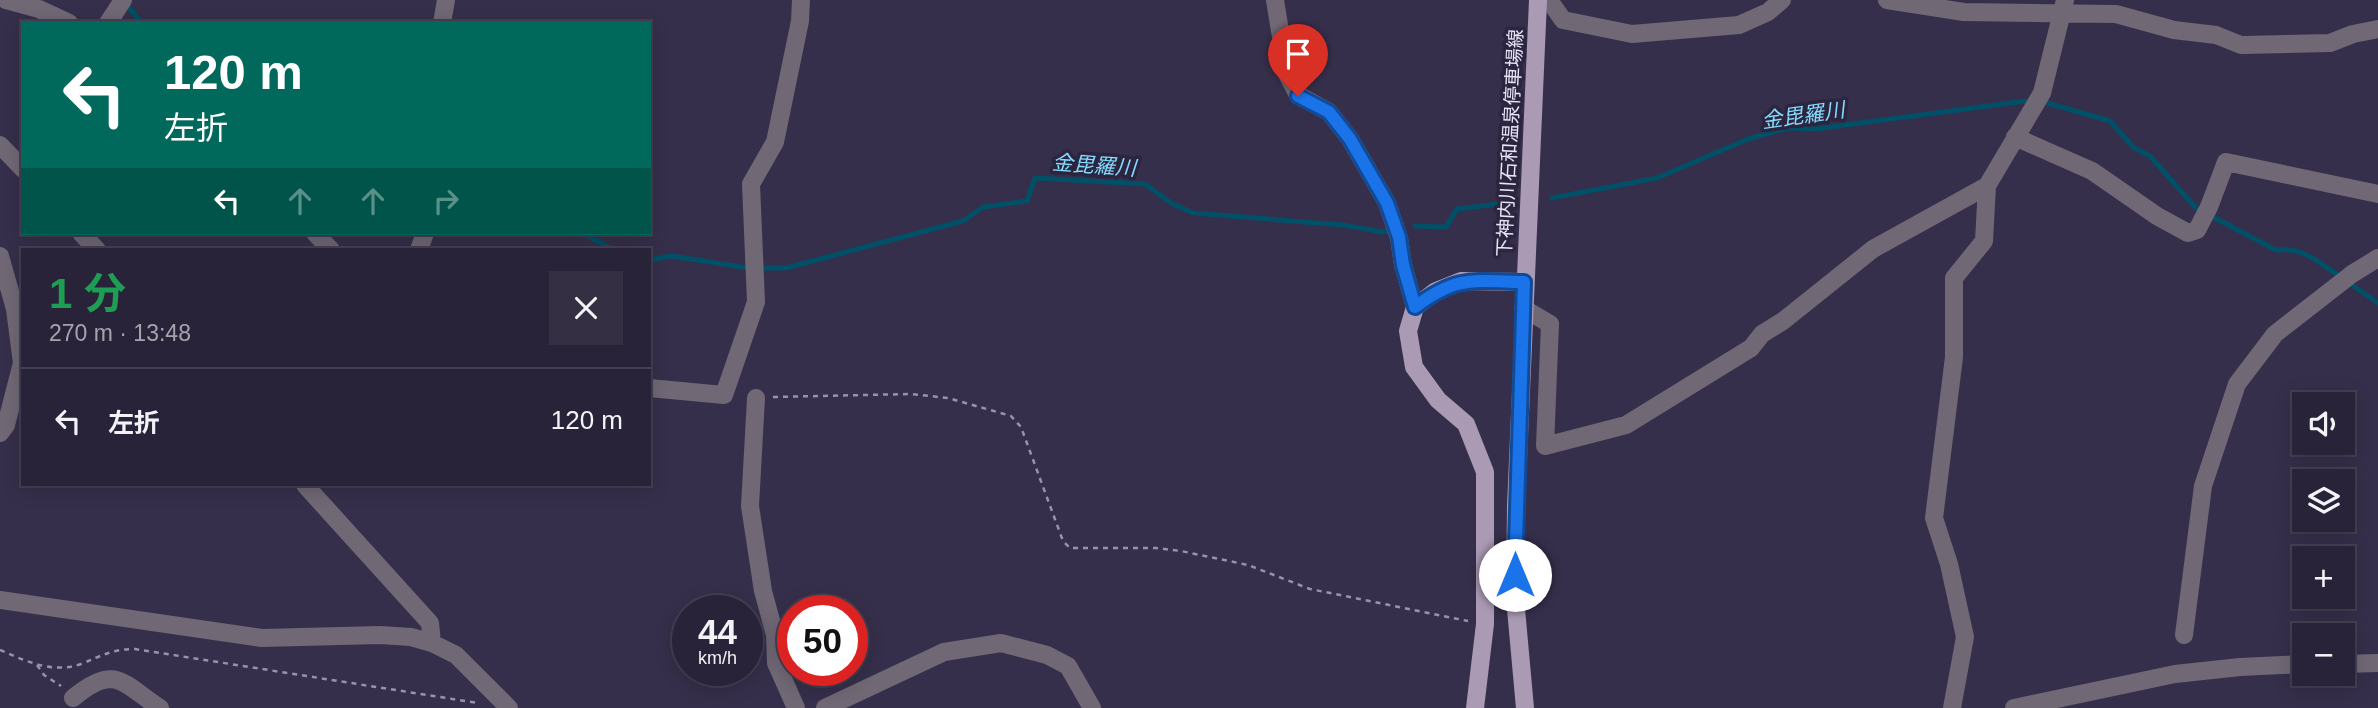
<!DOCTYPE html>
<html lang="ja">
<head>
<meta charset="utf-8">
<style>
	:root { --surface:#282338; --page:#342f43; --text:#f1f3f6; --muted:#a5a4ae; --line:#444053 }
	body { margin:0; font-family:Helvetica,"Noto Sans JP",sans-serif; background:var(--page); color:var(--text); height:100vh; display:flex; flex-direction:column; font-size:26px; white-space:nowrap }
	* { box-sizing:border-box; margin:0 }
	p { font-size:23px; color:var(--muted) }
	.icon { flex:none; width:38px; height:38px; fill:none; stroke:currentColor; stroke-width:2; stroke-linecap:round; stroke-linejoin:round }
	.map { position:relative; flex:1; overflow:hidden }
	.details { position:absolute; left:21px; top:248px; width:630px; height:238px; display:flex; flex-direction:column; background:var(--surface); border-radius:0px; box-shadow:0 4px 18px #0003,0 0 0 2px var(--line) }
	.details>* { flex:none }
	.hud { position:absolute; left:21px; top:21px; width:630px; height:214px; border-radius:0px; box-shadow:0 4px 18px #0003,0 0 0 2px var(--line); background:#00695c; color:#fff; overflow:hidden }
	.buttons { position:absolute; left:2292px; top:392px; display:grid; gap:14px }
	.buttons a { display:grid; place-items:center; width:63px; height:63px; border-radius:0px; background:var(--surface); box-shadow:0 4px 18px #0003,0 0 0 2px var(--line); font-size:35px }
	.speed { position:absolute; left:672px; top:595px; display:flex; gap:14px; font-size:35px; font-weight:700; text-align:center }
	.speed>* { display:grid; place-content:center; width:91px; height:91px; border-radius:50%; background:var(--surface); box-shadow:0 4px 18px #0003,0 0 0 2px var(--line); line-height:1 }
	.speed small { font-size:18px; font-weight:400 }
	.speed .limit { border:10px solid #d22; background:#fff; color:#111 }
	.pin { position:absolute; display:grid; place-items:center; width:60px; height:60px; color:#fff; margin:-72px -30px; border-radius:50% 50% 50% 0; rotate:-45deg; box-shadow:0 0 7px #0007 }
	.pin .icon { rotate:45deg }
	.me { position:absolute; width:77px; margin:-38px; rotate:0deg; stroke-linejoin:round; filter:drop-shadow(0 0 5px #0008) }
	.turn { display:flex; align-items:center; gap:24px; height:147px; padding:0 28px; font-size:32px }
	.turn .icon { width:91px; height:91px; stroke-width:2.5 }
	.turn b { display:block; font-size:49px; line-height:60px }
	.lanes { display:flex; align-items:center; height:66px; padding:0 28px; background:#0003; justify-content:center; gap:35px; direction:ltr }
	.lanes .off { opacity:.35 }
	.round { display:grid; place-items:center; flex:none; width:74px; height:74px; border-radius:0px; background:var(--page) }
	.summary { display:flex; align-items:center; justify-content:space-between; height:119px; padding:0 28px }
	h1 { font-size:42px; font-weight:700; line-height:52px; color:#1e9e55 }
	ul { padding:0; list-style:none }
	li { display:flex; align-items:center; gap:21px; height:105px; padding:0 28px; border-top:2px solid var(--line) }
	li div { flex:1 }
	li b { display:block; font-size:26px }
	li em { font-style:normal }
	.map>svg:first-child { display:block }
</style>
</head>
<body>
<div class="map">
<svg width="2378" height="708" viewBox="0 0 2378 708">
	<rect width="100%" height="100%" fill="#362f4b"/>
	<g fill="none" stroke-linecap="round" stroke-linejoin="round">
		<path stroke="#005067" stroke-width="5" d="M126,4L142,23
			M2044,102L2110,121L2134,148L2150,156L2196,208L2276,250C2303,246 2319,263 2341,277
			M1552,198L1657,178L1748,139L1788,128L1816,129L2025,101
			M1415,226L1446,227L1457,209L1499,204
			M582,233L614,250
			M649,260L671,256L749,268H786L963,221L983,207L1027,201L1035,178L1145,184L1171,203L1193,213L1343,225L1383,232L1390,230
			M2349,283L2378,303"/>
		<path stroke="#9893a9" stroke-width="2.5" stroke-dasharray="5 5" stroke-linecap="butt" d="M773,397L911,394L948,398L1011,416L1021,427L1063,541L1070,548H1156L1181,551L1248,565L1310,589L1468,621
			M0,650C26,661 52,674 81,664C101,656 112,649 135,649L478,703
			M37,665L44,675L61,686"/>
		<path stroke="#706875" stroke-width="18" d="M6,0L39,9L69,23
			M1275,0L1287,74L1298,95L1329,112L1350,139L1387,203L1399,238L1403,265L1415,307
			M1549,0L1563,20L1632,34L1739,25L1768,12L1782,0
			M1887,0L1964,12L2116,14L2174,30L2216,35L2241,45L2330,43L2353,34L2378,29
			M108,23L123,0
			M442,23L446,0
			M2015,137L2092,171L2157,216L2188,233L2197,230L2209,207L2226,162L2378,194
			M0,145L23,169
			M81,233L97,250
			M315,233L331,250
			M419,250L425,233
			M0,256L15,309
			M1523,308L1550,324L1545,446L1626,425L1751,348L1762,334L1783,321L1873,249L1987,186
			M649,388L724,395L756,302L751,184L775,142L800,21L801,0
			M756,398L750,506L763,591L775,635L776,663L796,708
			M0,433L6,425L22,363L15,309L23,303
			M305,485L430,623L432,643
			M0,600L262,638L380,635L411,637L432,643L456,655L509,708
			M2184,635L2203,486L2237,384L2275,334L2352,274L2378,258
			M2343,664L2378,663
			M73,698C115,663 122,683 160,708
			M825,708L944,652L1001,643L1047,655L1068,666L1092,708
			M1952,708L1965,637L1949,564L1934,518L1954,357V278L1984,241L1987,186L2042,93L2065,0
			M2014,708L2175,674L2240,667L2305,664"/>
		<path stroke="#ab9ab4" stroke-width="18" d="M1475,708L1485,624V472L1466,424L1438,400L1414,367L1408,331L1415,307L1436,291L1461,281L1524,282
			M1525,708L1515,598L1516,506L1538,0"/>
	</g>
	<g fill="none" stroke-linecap="round" stroke-linejoin="round">
		<g stroke="#114b97" stroke-width="18">
			<path id="route" d="M1298,96L1329,112L1350,139L1387,203L1399,237L1403,265L1415,307C1457,275 1473,281 1524,282L1515,575"/>
		</g>
		<use href="#route" stroke="#1a73e8" stroke-width="12"/>
	</g>
	<g text-anchor="middle" dominant-baseline="central" stroke-width="7" stroke-linejoin="round" paint-order="stroke">
		<g font-size="19" fill="#e8e5f7" stroke="#2c2540">
			<text transform="translate(1510 143) rotate(-87)">下神内川石和温泉停車場線</text>
		</g>
		<g font-size="21" font-style="italic" fill="#86dbfc" stroke="#2c2540">
			<text transform="translate(1803 115) rotate(-8)">金毘羅川</text>
			<text transform="translate(1094 165) rotate(4)">金毘羅川</text>
		</g>
	</g>
</svg>
<div class="buttons">
<a><svg class="icon" aria-label="sound" viewBox="0 0 24 24"><path d="M4 9h4l5-4v14l-5-4H4zM17 9q2 3 0 6"/></svg></a>
<a><svg class="icon" aria-label="layers" viewBox="0 0 24 24"><path d="M12 4l9 5-9 5-9-5zM3 14l9 5 9-5"/></svg></a>
<a>+</a>
<a>−</a>
</div>
<div class="speed"><div>44<small>km/h</small></div><div class="limit">50</div></div>
<div class="pin" style="left:1298px;top:96px;background:#d93025"><svg class="icon" aria-label="arrive" viewBox="0 0 24 24"><path d="M6 21V4h12l-3 4 3 4H6"/></svg></div>
<svg class="me" style="left:1515px;top:575px" viewBox="-20 -20 40 40"><circle r="19" fill="#fff"/><path d="M0-13L10 11 0 6-10 11z" fill="#1a73e8"/></svg>
<div class="hud">
<div class="turn"><svg class="icon" aria-label="left" viewBox="0 0 24 24"><path d="M17 20v-9H6M10 6l-5 5 5 5"/></svg><div><b>120 m</b>左折</div></div>
<div class="lanes"><svg class="icon" aria-label="left" viewBox="0 0 24 24"><path d="M17 20v-9H6M10 6l-5 5 5 5"/></svg><svg class="icon off" aria-label="ahead" viewBox="0 0 24 24"><path d="M12 20V5M6 11l6-6 6 6"/></svg><svg class="icon off" aria-label="ahead" viewBox="0 0 24 24"><path d="M12 20V5M6 11l6-6 6 6"/></svg><svg class="icon off" aria-label="right" viewBox="0 0 24 24"><path d="M7 20v-9h11M14 6l5 5-5 5"/></svg></div>
</div>
<section class="details">
<div class="summary"><div><h1>1 分</h1><p>270 m · 13:48</p></div><a class="round"><svg class="icon" aria-label="close" viewBox="0 0 24 24"><path d="M6 6l12 12M18 6L6 18"/></svg></a></div>
<ul>
<li><svg class="icon" aria-label="left" viewBox="0 0 24 24"><path d="M17 20v-9H6M10 6l-5 5 5 5"/></svg><div><b>左折</b></div><em>120 m</em></li>
</ul>
</section>
</div>
</body>
</html>
